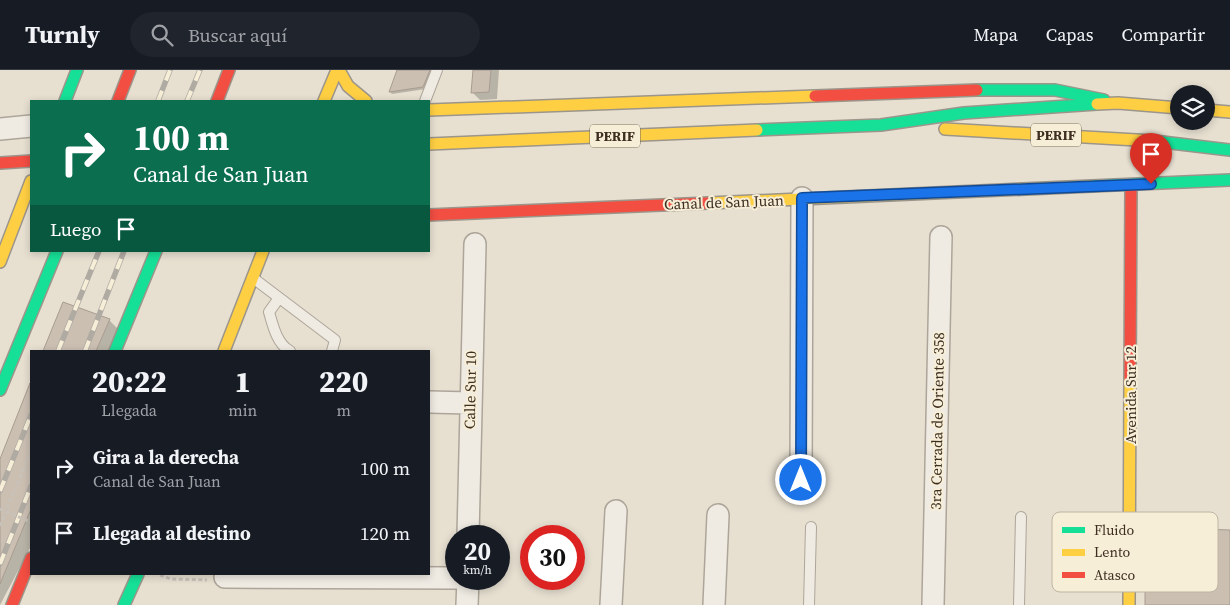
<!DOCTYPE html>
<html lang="es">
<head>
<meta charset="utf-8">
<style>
	:root { --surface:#171b24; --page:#20242c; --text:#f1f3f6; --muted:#9ea1a6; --line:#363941 }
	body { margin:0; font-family:"Source Serif 4",serif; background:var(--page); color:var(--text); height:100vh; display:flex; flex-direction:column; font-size:19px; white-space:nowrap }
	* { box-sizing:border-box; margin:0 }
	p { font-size:16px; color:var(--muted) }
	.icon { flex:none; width:28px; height:28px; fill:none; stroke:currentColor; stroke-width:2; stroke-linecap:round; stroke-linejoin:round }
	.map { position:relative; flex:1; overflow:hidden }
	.panel { position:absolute; left:30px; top:280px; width:400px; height:225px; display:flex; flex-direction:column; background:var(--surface); border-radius:0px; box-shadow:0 2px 8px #0003 }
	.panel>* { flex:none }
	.banner { position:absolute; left:30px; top:30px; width:400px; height:152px; border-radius:0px; box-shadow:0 2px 8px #0003; background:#0b6e4f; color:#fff; overflow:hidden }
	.buttons { position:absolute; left:1170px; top:15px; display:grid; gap:10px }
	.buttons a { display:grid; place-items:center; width:45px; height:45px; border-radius:50%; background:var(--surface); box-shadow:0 2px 8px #0003; font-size:25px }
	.speed { position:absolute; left:445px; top:455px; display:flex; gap:10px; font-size:25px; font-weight:700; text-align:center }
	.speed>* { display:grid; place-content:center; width:65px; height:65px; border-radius:50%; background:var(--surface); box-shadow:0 2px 8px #0003; line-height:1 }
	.speed small { font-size:12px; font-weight:400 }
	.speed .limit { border:8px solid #d22; background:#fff; color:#111 }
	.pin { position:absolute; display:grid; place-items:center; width:42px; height:42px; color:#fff; margin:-51px -21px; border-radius:50% 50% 50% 0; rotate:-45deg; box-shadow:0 0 5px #0007 }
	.pin .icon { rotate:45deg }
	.me { position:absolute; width:55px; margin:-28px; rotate:0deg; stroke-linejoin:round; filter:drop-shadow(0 0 4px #0008) }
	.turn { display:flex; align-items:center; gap:18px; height:105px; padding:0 20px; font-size:22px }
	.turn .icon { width:65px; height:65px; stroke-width:2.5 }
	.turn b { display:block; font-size:35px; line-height:42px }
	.then { display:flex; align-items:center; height:48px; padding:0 20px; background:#0003; gap:10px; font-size:19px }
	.eta { display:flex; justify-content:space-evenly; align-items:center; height:85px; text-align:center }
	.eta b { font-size:30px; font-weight:800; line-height:35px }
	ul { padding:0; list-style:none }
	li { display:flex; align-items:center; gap:15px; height:65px; padding:0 20px }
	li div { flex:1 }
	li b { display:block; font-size:19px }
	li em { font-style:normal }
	header { display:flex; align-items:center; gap:30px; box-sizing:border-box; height:70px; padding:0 25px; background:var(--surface); border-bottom:1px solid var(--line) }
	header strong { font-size:24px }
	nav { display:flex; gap:28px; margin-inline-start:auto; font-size:18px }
	.search { width:350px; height:45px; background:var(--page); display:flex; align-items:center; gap:12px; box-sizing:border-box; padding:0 18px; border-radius:28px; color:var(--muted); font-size:19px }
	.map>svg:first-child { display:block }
</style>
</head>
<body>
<header>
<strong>Turnly</strong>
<div class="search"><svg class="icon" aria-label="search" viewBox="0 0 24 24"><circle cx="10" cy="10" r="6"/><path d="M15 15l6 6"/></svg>Buscar aquí</div>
<nav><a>Mapa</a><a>Capas</a><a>Compartir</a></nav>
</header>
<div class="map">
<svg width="1230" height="535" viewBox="0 0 1230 535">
	<rect width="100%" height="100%" fill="#e7e0d1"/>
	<path fill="#0003" d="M399,0H433L426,19L392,24L390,22Z
		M474,0H499L497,29L480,30L472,22Z
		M64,233L109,250L120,261L112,281H45Z
		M31,315V476L0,535V393Z"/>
	<path fill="#cbbfb2" stroke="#a89c90" d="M397,0H430L423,17L389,22Z
		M473,0H491L489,22L471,23Z
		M63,232L110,249L96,281H43Z
		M30,313L31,439L0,514V389Z
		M1145,457L1230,460V535H1145Z"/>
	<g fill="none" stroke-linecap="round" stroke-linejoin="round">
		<g stroke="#ada599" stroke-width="12">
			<path id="lane" d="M425,31L437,0
				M253,208L335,270L332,281
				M279,228L269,242C273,256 277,274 290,281
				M809,535L811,457
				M1019,535L1021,447"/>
		</g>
		<g stroke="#ada599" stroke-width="24">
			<path id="street" d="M0,59L31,56
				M429,332L470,333
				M801,410L802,128
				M468,466L475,174
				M225,507L456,508
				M467,535L468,509
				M611,535L616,441
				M714,535L718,445
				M933,535L941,167"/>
		</g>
		<g stroke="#9c958a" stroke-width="14">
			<path id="fast" d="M977,20H1055L1104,30
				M65,31L77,0
				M757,60L881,55L964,43L1097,34
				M1154,71L1230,80
				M1092,116L1230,110
				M115,281L156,181
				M0,320L57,181
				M124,535L138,504"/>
		</g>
		<g stroke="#9c958a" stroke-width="14">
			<path id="slow" d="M339,0L348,16L366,31
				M324,31L337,0
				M1097,34L1118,33L1179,38
				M429,40L815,26
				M1206,40L1230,42
				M945,59L1154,71
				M429,74L757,60
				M709,133L1092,116
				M0,192L31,111
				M224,281L263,181
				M1129,535L1130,309"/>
		</g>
		<g stroke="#9c958a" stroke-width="14">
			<path id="jam" d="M815,26L977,20
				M118,31L130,0
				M217,31L229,0
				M0,93L31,91
				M429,145L709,133
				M1130,309L1131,115
				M12,535L31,488"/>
		</g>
		<path stroke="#c8c2b9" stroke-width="3" stroke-dasharray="4 2.5" stroke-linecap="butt" d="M0,456L31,381
			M160,505L171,509L207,510"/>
		<use href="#lane" stroke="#efebe3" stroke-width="10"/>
		<use href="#street" stroke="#efebe3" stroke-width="21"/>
		<use href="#fast" stroke="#16e098" stroke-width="11"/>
		<use href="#slow" stroke="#ffcf43" stroke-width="11"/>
		<use href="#jam" stroke="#f24e42" stroke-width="11"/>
		<g stroke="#afaaa2" stroke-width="5.5">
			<path id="rail" d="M158,31L170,0
				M187,31L200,0
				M58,281L99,181
				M85,281L124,181
				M0,421L31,345
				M0,494L31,416"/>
		</g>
		<use href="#rail" stroke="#f7eed8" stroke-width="4" stroke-dasharray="11" stroke-linecap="butt"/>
		<path stroke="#c8c2b9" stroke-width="3" stroke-dasharray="4 2.5" stroke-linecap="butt" d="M0,439L31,452"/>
	</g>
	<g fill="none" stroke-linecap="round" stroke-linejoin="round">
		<g stroke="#114b97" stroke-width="12">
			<path id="route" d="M801,410L802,128L1151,114"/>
		</g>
		<use href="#route" stroke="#1a73e8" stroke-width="9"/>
	</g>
	<g text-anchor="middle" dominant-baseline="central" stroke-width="4" stroke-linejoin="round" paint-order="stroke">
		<g fill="#f7eed8" stroke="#756857" stroke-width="1">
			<rect x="1031" y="53.5" width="50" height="23" rx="4"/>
			<rect x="590" y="54.5" width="50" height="23" rx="4"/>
		</g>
		<g font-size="14" font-weight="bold" fill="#3d2e20">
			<text x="1056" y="65">PERIF</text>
			<text x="615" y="66">PERIF</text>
		</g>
		<g font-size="15" fill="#3d2e20" stroke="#f7eed8">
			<text transform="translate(724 132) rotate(-2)">Canal de San Juan</text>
			<text transform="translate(470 320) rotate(-89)">Calle Sur 10</text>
			<text transform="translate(1130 325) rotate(-90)">Avenida Sur 12</text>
			<text transform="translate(937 351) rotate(-89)">3ra Cerrada de Oriente 358</text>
		</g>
	</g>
	<rect x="1052" y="442" width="166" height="80" rx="8" fill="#f7eed8" stroke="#bfb4a1" stroke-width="1"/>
	<rect x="1062" y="457" width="23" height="6" fill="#16e098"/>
	<rect x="1062" y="479" width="23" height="7" fill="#ffcf43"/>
	<rect x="1062" y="502" width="23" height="6" fill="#f24e42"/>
	<g font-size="14" fill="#3d2e20">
		<text x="1094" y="465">Fluido</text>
		<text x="1094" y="487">Lento</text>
		<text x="1094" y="510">Atasco</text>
	</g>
</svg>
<div class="buttons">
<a><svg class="icon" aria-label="layers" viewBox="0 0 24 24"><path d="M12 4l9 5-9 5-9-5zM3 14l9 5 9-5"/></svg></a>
</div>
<div class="speed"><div>20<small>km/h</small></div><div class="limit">30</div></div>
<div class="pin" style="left:1151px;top:114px;background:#d93025"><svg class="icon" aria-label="arrive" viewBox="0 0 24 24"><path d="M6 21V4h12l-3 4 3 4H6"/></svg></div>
<svg class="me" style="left:801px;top:410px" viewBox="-20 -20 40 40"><circle r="17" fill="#1a73e8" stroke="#fff" stroke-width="3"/><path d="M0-11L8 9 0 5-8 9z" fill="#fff"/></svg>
<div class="banner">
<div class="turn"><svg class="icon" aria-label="right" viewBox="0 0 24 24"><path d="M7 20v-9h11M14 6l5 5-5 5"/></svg><div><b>100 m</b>Canal de San Juan</div></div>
<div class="then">Luego<svg class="icon" aria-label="arrive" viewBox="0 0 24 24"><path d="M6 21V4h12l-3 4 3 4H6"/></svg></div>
</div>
<section class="panel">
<div class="eta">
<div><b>20:22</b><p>Llegada</p></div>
<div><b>1</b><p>min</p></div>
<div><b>220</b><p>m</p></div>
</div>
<ul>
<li><svg class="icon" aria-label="right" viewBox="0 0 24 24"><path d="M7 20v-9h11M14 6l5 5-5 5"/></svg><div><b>Gira a la derecha</b><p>Canal de San Juan</p></div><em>100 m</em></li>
<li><svg class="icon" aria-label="arrive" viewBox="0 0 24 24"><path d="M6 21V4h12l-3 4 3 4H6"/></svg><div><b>Llegada al destino</b></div><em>120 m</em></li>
</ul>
</section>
</div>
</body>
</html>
